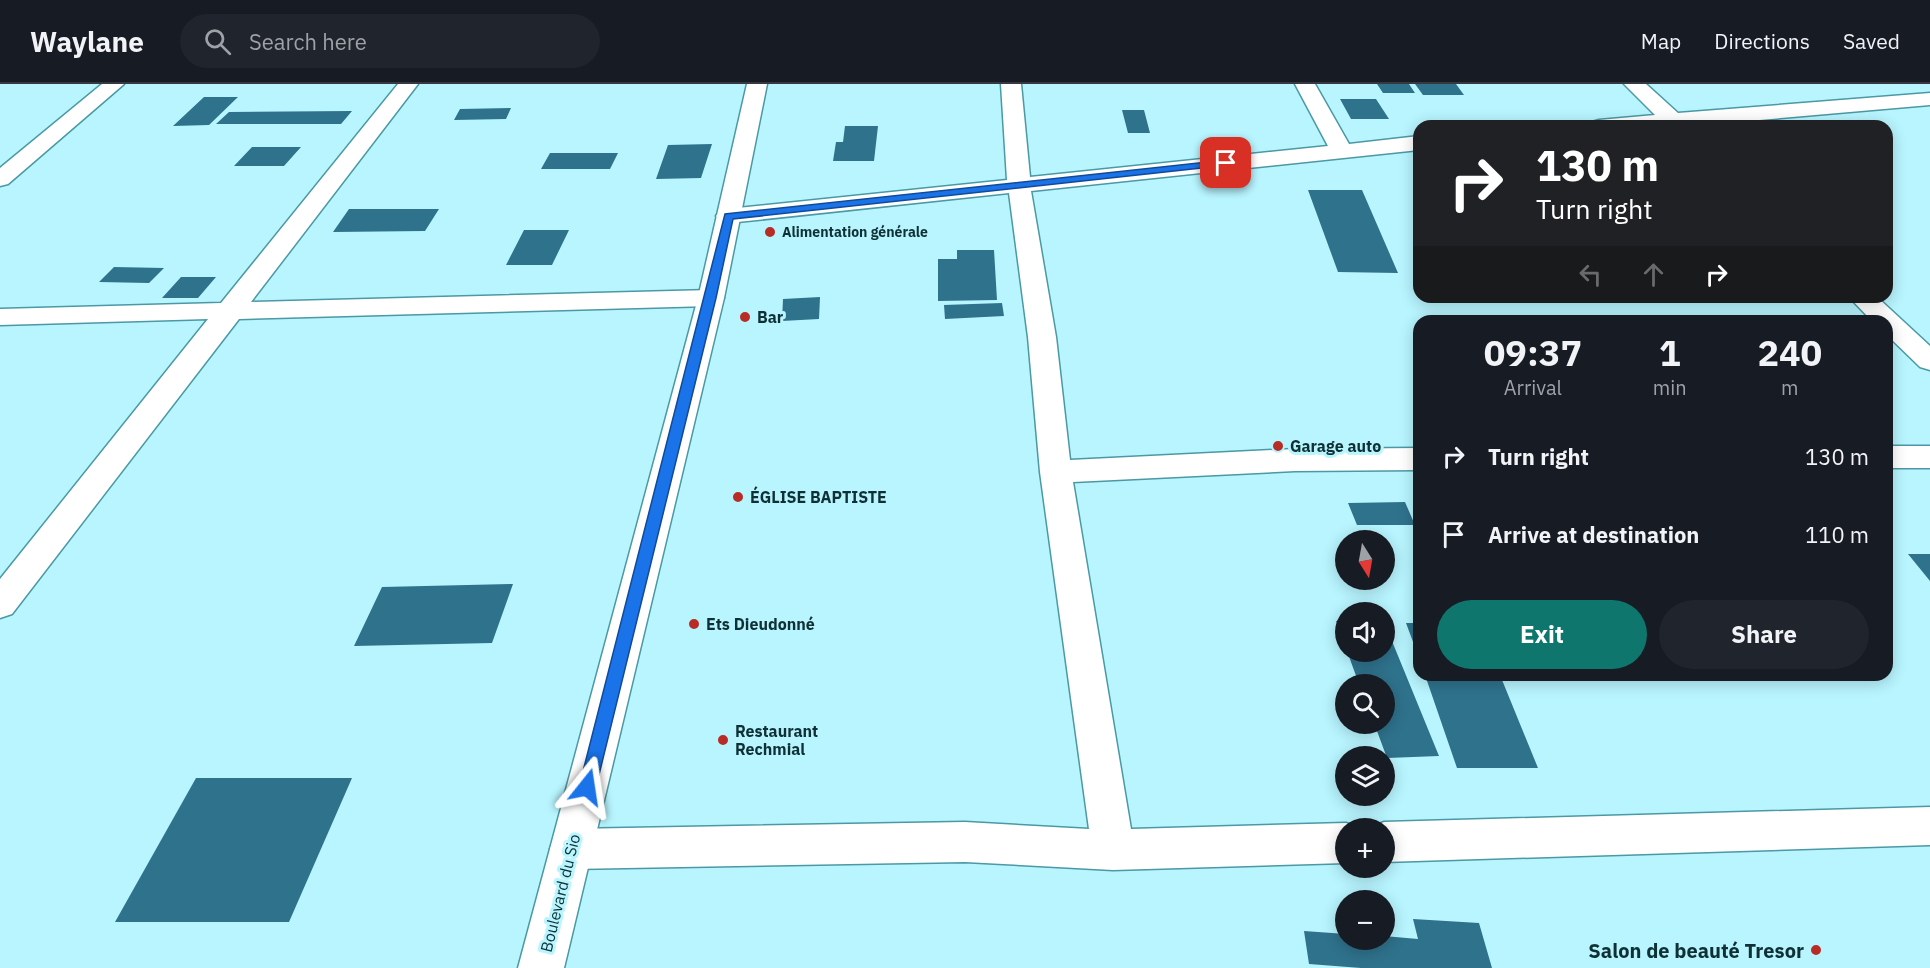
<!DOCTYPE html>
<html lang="en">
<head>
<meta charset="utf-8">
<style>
	:root { --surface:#171b24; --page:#20242c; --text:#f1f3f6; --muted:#9ea1a6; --line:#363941; --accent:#0f766e }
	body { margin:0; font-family:"IBM Plex Sans",sans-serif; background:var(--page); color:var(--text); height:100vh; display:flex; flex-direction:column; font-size:22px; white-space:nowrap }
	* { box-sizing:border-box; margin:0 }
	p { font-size:20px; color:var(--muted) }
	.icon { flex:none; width:33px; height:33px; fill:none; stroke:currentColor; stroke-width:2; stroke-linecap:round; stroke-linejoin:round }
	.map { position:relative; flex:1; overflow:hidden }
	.side { position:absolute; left:1413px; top:231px; width:480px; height:366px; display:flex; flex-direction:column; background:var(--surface); border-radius:18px; box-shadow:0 3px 15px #0003 }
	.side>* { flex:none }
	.top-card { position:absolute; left:1413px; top:36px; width:480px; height:183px; border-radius:18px; box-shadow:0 3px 15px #0003; background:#202124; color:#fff; overflow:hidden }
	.needle { width:39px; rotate:169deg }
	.fabs { position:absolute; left:1335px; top:446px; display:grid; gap:12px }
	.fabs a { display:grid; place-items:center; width:60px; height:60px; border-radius:50%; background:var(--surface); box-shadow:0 3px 15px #0003; font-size:30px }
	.pin { position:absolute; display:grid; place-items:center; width:51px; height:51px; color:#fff; margin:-26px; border-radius:12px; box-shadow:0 3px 9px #0006 }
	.me { position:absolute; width:66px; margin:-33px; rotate:15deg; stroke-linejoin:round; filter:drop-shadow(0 0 4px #0008) }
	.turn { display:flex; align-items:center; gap:21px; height:126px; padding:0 24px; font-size:27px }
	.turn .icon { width:78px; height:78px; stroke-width:2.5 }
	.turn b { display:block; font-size:42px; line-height:51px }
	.lanes { display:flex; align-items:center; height:57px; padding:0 24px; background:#0003; justify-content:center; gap:30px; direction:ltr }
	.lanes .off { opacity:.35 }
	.eta { display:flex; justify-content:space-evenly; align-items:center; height:102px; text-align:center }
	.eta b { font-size:36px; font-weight:700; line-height:42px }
	.cta { display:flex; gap:12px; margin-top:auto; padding:12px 24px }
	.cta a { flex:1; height:69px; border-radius:36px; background:var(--accent); color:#fff; font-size:24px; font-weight:700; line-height:69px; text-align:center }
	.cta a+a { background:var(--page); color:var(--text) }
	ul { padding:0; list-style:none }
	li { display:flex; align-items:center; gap:18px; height:78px; padding:0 24px }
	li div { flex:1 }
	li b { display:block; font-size:22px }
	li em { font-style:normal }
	header { display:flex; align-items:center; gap:36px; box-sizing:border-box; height:84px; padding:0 30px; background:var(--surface); border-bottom:2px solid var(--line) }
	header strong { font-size:28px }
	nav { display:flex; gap:33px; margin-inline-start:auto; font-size:21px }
	.search { width:420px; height:54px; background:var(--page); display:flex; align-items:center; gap:15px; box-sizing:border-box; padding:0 21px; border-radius:33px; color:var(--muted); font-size:22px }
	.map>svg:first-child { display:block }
</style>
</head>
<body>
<header>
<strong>Waylane</strong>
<div class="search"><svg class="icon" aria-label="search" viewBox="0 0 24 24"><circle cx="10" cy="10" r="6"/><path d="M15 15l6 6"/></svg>Search here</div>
<nav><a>Map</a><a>Directions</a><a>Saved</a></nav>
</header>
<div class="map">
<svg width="1930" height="884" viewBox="0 0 1930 884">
	<rect width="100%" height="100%" fill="#b8f5ff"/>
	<path fill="#2f728c" d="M1377,0H1409L1415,9H1383Z
		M1415,0H1456L1464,11H1423Z
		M204,13H238L209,41L173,42Z
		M1340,15H1376L1389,35H1351Z
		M511,24L506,35L454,36L460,25Z
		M1122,26H1144L1150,49H1128Z
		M352,27L341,40H216L229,28Z
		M845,42H878L874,77H833L836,58H843Z
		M712,60L701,94L656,95L668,61Z
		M252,63H301L284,82H234Z
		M550,69H618L610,85H541Z
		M1308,106H1362L1398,189L1338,188Z
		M349,125H439L425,147L333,148Z
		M524,146H569L552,181H506Z
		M957,166H994L997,216L938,217V175H957Z
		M114,183L164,184L149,199L99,198Z
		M181,193H216L198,214H162Z
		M820,213L819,235L782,237L783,215Z
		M1002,219L1004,232L945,235L944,221Z
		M1405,418L1415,441H1357L1348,419Z
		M1908,470H1930V497Z
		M513,500L492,559L354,562L382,503Z
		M1336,537H1346V562H1345Z
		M1406,539H1419V574Z
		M1384,540H1385L1439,672L1387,674L1374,639H1384V600H1359L1347,567H1384Z
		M1425,591H1500L1538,684H1457Z
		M196,694H352L289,838H115Z
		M1413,835L1479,839L1492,884H1361L1309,880L1304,847L1346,850V855H1384V852L1418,855Z"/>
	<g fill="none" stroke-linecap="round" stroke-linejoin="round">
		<g stroke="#4a99a4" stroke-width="3">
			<path id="street" d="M102,0H124L8,100L0,102V84Z
				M398,0H418L251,218L711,206L720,208L724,214L720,220L711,222L239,235L12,530L0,534V495L208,235L0,241V225L221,219Z
				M1001,0H1021L1030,93L1328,62L1295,0H1315L1349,60L1419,52V66L1031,107L1056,253L1070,376L1295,365L1419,364V386L1295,387L1073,398L1131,745L1346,739L1359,744H1346V779L1113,786L965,778L571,785L556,779L550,765L556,751L571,745L965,738L1089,745L1040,388L1028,253L1009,109L728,139L720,137L716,132L720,127L728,125L1007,96Z
				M1624,0H1646L1678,29L1930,9V21L1690,42H1588L1592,38L1599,36L1655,31Z
				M1849,213H1877L1930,262V286L1920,283L1887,251V237H1872Z
				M1887,362H1930V384H1887Z
				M1930,723V761L1384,778V744H1369L1384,738Z"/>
		</g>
		<g stroke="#4a99a4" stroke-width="3">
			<path id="secondary" d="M747,0H767L724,214L564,884H518L698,214Z"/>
		</g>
		<use href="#street" fill="#fff" fill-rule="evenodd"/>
		<use href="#secondary" fill="#fff" fill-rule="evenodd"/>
	</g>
	<path fill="#1a73e8" stroke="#114b97" stroke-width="1.5" d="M1226,76L1231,79L1229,81L733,135L716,214L596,703L593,708L587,711L581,708L579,703L725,130Z"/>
	<g fill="#b92b25" stroke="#b8f5ff" stroke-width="2">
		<circle cx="770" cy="148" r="6"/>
		<circle cx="745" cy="233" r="6"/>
		<circle cx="1278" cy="362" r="6"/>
		<circle cx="738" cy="413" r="6"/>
		<circle cx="694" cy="540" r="6"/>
		<circle cx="723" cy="656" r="6"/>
		<circle cx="1816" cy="866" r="6"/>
	</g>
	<g text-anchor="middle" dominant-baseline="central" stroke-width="6" stroke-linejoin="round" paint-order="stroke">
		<g font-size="14" font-weight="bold" fill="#0f3135" stroke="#b8f5ff" text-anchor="start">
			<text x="782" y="148">Alimentation générale</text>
		</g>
		<g font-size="16" font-weight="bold" fill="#0f3135" stroke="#b8f5ff" text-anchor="start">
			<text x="757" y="233">Bar</text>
			<text x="1290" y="362">Garage auto</text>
			<text x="750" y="413">ÉGLISE BAPTISTE</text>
			<text x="706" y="540">Ets Dieudonné</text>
			<text x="735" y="647">Restaurant<tspan x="735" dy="18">Rechmial</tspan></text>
		</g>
		<g font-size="16" fill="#0f3135" stroke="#b8f5ff">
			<text transform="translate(560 809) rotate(-76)">Boulevard du Sio</text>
		</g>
		<g font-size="20" font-weight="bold" fill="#0f3135" stroke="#b8f5ff" text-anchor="end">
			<text x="1804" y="866">Salon de beauté Tresor</text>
		</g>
	</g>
</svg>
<div class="fabs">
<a><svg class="needle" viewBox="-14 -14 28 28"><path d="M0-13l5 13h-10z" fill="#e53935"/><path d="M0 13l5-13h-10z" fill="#9ea1a6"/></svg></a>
<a><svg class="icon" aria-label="sound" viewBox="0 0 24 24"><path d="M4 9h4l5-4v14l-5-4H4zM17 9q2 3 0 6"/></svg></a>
<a><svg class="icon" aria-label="search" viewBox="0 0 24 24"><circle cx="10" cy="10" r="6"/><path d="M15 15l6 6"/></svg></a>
<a><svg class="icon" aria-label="layers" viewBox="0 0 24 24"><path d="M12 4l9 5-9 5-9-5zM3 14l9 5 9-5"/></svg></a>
<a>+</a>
<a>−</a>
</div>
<div class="pin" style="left:1226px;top:79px;background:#d93025"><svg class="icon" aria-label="arrive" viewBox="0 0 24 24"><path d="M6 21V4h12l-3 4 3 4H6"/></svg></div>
<svg class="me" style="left:587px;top:703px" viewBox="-20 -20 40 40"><path d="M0-17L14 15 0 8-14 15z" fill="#1a73e8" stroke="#fff" stroke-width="4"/></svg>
<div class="top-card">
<div class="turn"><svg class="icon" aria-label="right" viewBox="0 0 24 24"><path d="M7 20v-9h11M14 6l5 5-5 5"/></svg><div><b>130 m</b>Turn right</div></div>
<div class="lanes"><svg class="icon off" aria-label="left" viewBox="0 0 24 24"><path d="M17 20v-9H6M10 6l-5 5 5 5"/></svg><svg class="icon off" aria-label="ahead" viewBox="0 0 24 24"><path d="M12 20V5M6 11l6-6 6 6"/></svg><svg class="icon" aria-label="right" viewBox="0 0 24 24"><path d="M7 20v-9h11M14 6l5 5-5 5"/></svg></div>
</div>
<section class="side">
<div class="eta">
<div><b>09:37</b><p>Arrival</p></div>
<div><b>1</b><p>min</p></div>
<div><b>240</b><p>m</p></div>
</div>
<ul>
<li><svg class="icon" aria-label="right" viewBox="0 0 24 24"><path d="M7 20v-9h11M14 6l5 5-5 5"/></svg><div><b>Turn right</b></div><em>130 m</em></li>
<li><svg class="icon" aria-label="arrive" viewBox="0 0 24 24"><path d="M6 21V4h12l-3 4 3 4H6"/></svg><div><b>Arrive at destination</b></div><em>110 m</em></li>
</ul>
<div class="cta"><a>Exit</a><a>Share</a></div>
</section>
</div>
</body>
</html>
